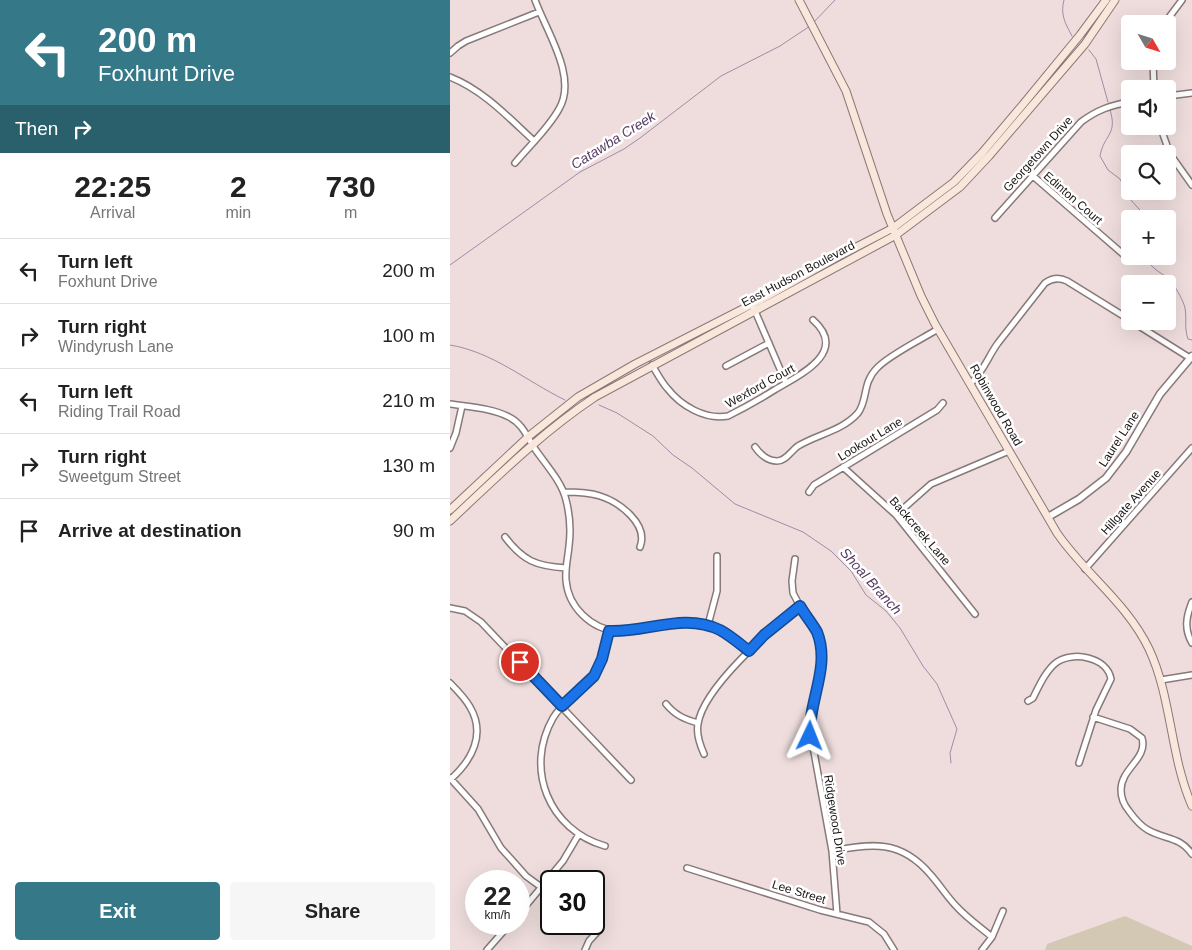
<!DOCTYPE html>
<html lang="en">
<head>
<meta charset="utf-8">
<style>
	:root { --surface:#fff; --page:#f6f6f6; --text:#222; --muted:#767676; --line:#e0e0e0; --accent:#357988 }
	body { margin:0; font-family:Arial,sans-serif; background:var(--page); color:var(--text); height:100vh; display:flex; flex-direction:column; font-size:19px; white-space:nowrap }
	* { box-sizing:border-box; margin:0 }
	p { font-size:16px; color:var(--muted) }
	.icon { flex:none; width:28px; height:28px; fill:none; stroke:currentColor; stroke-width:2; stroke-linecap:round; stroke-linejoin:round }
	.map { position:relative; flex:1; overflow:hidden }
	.side { display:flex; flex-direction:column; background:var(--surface); width:450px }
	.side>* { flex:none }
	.guide { background:#357988; color:#fff; overflow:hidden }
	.needle { width:32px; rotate:129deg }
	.buttons { position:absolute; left:671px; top:15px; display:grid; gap:10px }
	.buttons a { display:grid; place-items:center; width:55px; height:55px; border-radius:5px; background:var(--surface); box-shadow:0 5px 20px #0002; font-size:25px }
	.speed { position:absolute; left:15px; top:870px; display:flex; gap:10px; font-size:25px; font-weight:700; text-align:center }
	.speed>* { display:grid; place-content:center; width:65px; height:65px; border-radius:50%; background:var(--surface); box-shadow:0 5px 20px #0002; line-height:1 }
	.speed small { font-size:12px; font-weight:400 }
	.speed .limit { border:2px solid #111; border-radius:8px; background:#fff; color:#111 }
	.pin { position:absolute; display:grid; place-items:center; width:42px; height:42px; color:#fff; margin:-21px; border:2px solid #fff; border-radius:50%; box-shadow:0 1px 5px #0007 }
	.me { position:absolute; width:55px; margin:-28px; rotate:2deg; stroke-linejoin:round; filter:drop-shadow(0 0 4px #0008) }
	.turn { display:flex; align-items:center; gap:18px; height:105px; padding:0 15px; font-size:22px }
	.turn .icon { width:65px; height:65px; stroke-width:2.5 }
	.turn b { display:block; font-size:35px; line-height:42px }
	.then { display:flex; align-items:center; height:48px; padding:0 15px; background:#0003; gap:10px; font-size:19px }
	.eta { display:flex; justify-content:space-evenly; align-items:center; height:85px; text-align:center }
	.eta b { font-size:30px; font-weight:700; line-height:35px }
	.primary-button { display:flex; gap:10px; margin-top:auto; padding:10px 15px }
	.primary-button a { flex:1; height:58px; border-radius:5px; background:var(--accent); color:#fff; font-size:20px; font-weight:700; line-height:58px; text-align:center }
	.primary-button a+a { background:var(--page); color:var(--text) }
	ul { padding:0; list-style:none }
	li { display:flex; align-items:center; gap:15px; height:65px; padding:0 15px; border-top:1px solid var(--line) }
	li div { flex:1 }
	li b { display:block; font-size:19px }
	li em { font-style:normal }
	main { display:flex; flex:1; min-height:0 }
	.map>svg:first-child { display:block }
</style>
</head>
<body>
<main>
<section class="side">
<div class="guide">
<div class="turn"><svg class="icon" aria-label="left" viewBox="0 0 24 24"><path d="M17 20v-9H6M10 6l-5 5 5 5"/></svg><div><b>200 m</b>Foxhunt Drive</div></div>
<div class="then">Then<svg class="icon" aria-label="right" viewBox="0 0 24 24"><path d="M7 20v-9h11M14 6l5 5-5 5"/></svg></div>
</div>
<div class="eta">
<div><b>22:25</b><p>Arrival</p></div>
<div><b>2</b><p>min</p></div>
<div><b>730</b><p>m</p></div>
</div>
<ul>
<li><svg class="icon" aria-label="left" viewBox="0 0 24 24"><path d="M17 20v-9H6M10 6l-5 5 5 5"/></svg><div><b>Turn left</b><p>Foxhunt Drive</p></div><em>200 m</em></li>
<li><svg class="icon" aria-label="right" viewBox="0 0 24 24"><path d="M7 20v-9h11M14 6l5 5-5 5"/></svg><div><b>Turn right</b><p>Windyrush Lane</p></div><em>100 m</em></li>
<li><svg class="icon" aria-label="left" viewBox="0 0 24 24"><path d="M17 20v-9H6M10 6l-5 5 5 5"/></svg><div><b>Turn left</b><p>Riding Trail Road</p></div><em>210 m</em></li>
<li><svg class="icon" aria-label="right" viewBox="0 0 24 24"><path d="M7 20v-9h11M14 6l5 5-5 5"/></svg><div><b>Turn right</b><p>Sweetgum Street</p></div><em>130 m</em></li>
<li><svg class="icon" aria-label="arrive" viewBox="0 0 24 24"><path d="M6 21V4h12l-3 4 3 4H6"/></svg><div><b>Arrive at destination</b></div><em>90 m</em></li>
</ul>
<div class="primary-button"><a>Exit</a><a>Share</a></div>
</section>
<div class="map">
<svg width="742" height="950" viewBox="0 0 742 950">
	<rect width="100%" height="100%" fill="#eedddc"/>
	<path fill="#d2c8b4" d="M675,916L742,946V950H595L597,944Z"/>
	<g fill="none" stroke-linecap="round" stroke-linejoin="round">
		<path stroke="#9e8ca8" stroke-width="1" d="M614,0C610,14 615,23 622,36
			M363,23L385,0
			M639,50L646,59L658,102
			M660,110C668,135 654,134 650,156L658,170L670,179L680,199L698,219
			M697,256C699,271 715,272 723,284C727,290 733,300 735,308C737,319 734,328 738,339L742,340
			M0,265L130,172L174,149L190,138L271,76L330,46L360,26
			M0,345C43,352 76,381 115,400
			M149,405L167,413L203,436L223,455L242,468L285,504L353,532L381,551L401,571L416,595L436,611L450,628L473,666L487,684L507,729L500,753L501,763"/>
		<g stroke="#887979" stroke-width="8">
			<path id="minor" d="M714,24L732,0
				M0,53L8,46L16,41L89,12
				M703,61L704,89
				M0,77C33,90 58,117 84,141
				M718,96L742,93
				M710,126L720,154L742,185
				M65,163C79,146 98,129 109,109C128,77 96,31 85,0
				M583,176L674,255
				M545,218L631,122C647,110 661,105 680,102
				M302,304L336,383
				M681,321L740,358
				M202,365C207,373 211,381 217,388C231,406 255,420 278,416C294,408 310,399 326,389C350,375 399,352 363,320
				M276,366L319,343
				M520,384C535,370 537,358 548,343L595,283C602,278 609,277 617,281L680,320
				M0,404C19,407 42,408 59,417C73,424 77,437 85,449C96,465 112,482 116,500C120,515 121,530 119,546C118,557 115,568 116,580C118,607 141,629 167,631C202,629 238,613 271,630C281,636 290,644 299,651
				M305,447C310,454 318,461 327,461C336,461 341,451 348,446C368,434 392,431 408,413C418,400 412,383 427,368C439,355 472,339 488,329
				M0,448L6,433L12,406
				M393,467L446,515L525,614
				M114,492C126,492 138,492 150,496C169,502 199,524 190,547
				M359,492L364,485L487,410L493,403
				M446,515L481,484L559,451
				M55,537C73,561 86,566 116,568
				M345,559L342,581L343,593L353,612L366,630L371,650V669L362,709L360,730L382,851L387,914
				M635,569L742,448
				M742,602C736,617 734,629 742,643
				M0,608L15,611L31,622L181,780
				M258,625L267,591V556
				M711,680L742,675
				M0,683C7,690 15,698 20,707C36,734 22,760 1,779
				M578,701L583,698C589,686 596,670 607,662C623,651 657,657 661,679L646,710L629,763
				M216,704C225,715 234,719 248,723
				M643,717L680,729L692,738C698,759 671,768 671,790C671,798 674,805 679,811C684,818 691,826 698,830C716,840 729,836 742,854
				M254,754C250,745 246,734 248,724C253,688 321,629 350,606
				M0,778L28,809L51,848L61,859L76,876L91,887
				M155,846C99,830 74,769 103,718C113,701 131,692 143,677C153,664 155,646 159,631
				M382,851C422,843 451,840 480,874C490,885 497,897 507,907C517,918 530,927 542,937
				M237,868L370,910L419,922L434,934L444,950
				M69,914L113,861L129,834
				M37,950L60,924
				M135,950L139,941L149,930
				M532,950L542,937L553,911"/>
		</g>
		<g stroke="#887979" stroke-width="9">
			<path id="tertiary" d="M598,517L629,499L656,478L676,452L710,394L742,356"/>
		</g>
		<g stroke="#887979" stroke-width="9">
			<path id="secondary" d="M349,0L396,91L437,214L471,296L485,324L607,533C635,574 677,603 699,649C722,698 720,756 742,806
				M0,510L79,436L128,397L185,364L314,298L389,256L443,228L504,182L532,153L575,102L630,35L656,0
				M0,521C47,477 91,433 145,397L446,235L510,187L539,156L635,44L665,0"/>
		</g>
		<use href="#minor" stroke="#fff" stroke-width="5"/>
		<use href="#tertiary" stroke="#fff" stroke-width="6"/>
		<use href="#secondary" stroke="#fae7db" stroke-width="7"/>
	</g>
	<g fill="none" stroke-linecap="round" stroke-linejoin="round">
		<g stroke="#114b97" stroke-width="12">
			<path id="route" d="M70,662L112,706L144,676L152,659L159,631C196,633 234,612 270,630C281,636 290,644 299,651L314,635L350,606C355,615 362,623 367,632C381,667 358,701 360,736"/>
		</g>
		<use href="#route" stroke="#1a73e8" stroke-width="9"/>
	</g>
	<g text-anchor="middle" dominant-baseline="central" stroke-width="5" stroke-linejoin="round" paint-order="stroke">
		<g font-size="12" fill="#1c1616" stroke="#fff">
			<text transform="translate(588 154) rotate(-48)">Georgetown Drive</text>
			<text transform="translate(623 198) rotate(41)">Edinton Court</text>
			<text transform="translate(348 274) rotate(-28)">East Hudson Boulevard</text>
			<text transform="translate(310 386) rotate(-29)">Wexford Court</text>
			<text transform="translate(546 405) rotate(60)">Robinwood Road</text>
			<text transform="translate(420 439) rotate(-31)">Lookout Lane</text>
			<text transform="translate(669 439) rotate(-57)">Laurel Lane</text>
			<text transform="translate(681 502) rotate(-48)">Hillgate Avenue</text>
			<text transform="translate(470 531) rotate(49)">Backcreek Lane</text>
			<text transform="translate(385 820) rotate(81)">Ridgewood Drive</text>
			<text transform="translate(349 892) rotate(17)">Lee Street</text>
		</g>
		<g font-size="14" font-style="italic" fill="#573c65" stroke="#fff">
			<text transform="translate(163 140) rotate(-32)">Catawba Creek</text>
			<text transform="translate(421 581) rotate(48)">Shoal Branch</text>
		</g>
	</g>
</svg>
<div class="buttons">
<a><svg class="needle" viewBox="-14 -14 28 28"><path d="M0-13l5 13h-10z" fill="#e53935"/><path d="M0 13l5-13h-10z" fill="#767676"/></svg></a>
<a><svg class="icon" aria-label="sound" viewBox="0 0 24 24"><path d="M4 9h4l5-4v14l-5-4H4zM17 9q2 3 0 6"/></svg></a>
<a><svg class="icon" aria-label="search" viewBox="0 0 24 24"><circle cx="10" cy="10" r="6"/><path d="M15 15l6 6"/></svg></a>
<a>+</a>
<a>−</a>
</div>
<div class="speed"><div>22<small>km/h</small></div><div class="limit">30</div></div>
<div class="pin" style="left:70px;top:662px;background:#d93025"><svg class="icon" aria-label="arrive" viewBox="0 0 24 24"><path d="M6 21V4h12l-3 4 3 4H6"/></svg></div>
<svg class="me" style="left:360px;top:736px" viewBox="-20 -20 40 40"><path d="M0-17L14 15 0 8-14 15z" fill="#1a73e8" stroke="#fff" stroke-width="4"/></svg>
</div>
</main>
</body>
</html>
